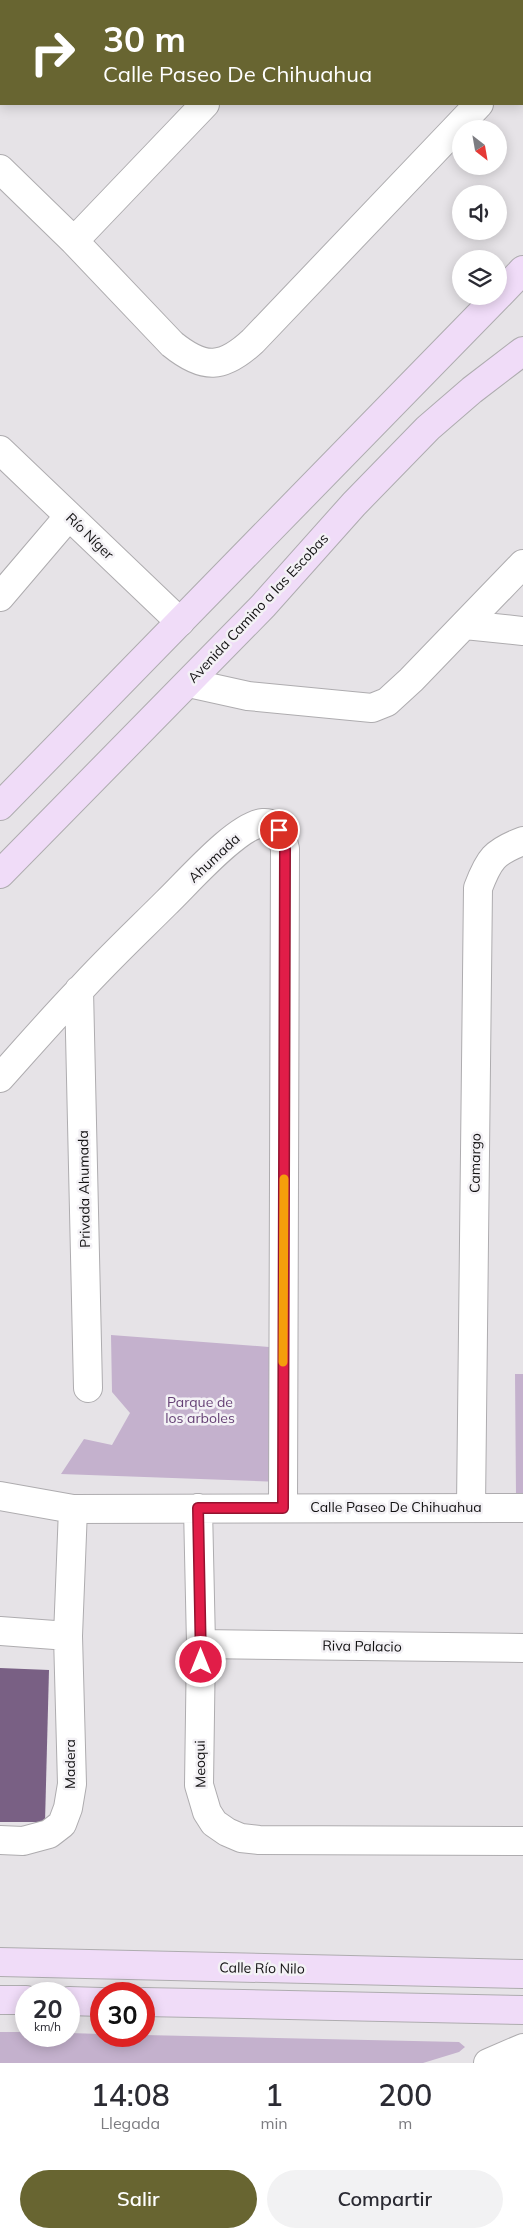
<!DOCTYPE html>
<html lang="es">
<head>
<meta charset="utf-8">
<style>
	:root { --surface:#fff; --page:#f2f2f3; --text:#2b2b33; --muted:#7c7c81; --accent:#686531 }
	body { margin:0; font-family:Mulish,sans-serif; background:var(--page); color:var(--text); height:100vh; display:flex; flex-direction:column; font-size:19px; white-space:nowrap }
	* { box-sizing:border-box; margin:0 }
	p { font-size:16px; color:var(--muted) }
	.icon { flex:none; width:28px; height:28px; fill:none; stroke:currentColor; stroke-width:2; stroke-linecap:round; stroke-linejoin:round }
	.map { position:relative; height:2063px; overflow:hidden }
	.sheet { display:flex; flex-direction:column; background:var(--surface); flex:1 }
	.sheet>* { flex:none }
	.hud { position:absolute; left:0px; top:0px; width:524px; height:105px; box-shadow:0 2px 12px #0003; background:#686531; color:#fff; overflow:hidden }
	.needle { width:32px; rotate:149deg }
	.controls { position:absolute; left:452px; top:120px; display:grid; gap:10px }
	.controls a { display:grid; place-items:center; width:55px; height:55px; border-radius:50%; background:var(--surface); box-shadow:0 2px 12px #0003; font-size:25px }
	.speed { position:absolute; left:15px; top:1982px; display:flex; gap:10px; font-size:25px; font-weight:700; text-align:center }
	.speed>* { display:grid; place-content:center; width:65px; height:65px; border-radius:50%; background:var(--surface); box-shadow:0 2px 12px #0003; line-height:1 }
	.speed small { font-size:12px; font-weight:400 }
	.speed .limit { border:8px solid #d22; background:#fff; color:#111 }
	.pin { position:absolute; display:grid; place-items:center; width:42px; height:42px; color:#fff; margin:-21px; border:2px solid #fff; border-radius:50%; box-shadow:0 1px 5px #0007 }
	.me { position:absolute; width:55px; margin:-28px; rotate:0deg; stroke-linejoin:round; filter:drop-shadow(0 0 4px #0008) }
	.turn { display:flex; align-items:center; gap:18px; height:105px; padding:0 20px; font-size:22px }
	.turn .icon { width:65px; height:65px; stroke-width:2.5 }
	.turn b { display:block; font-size:35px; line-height:42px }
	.eta { display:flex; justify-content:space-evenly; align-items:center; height:85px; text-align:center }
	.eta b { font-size:30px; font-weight:600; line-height:35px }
	.cta { display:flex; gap:10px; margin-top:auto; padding:10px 20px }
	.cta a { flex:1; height:58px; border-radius:30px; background:var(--accent); color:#fff; font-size:20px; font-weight:600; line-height:58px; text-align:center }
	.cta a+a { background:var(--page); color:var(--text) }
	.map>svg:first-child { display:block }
</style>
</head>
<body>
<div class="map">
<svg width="523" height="2063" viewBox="0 0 523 2063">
	<rect width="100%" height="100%" fill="#e6e3e7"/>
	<path fill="#c4b1cd" d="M111,1335L269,1347L281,1482L61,1474L84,1439L112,1445L130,1413L112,1392Z
		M515,1374H523V1496H516Z
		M0,2032H26V2036H69V2033L101,2034V2036L144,2035L459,2042L465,2047L459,2052L423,2063H0Z"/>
	<path fill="#796084" d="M0,1668L49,1670L45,1822H0Z"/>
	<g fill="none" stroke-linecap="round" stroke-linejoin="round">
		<g stroke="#aeacaf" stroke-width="30">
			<path id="street" d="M240,0L243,1
				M368,0L374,1
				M48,1L50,0
				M300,1L301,0
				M522,33H523
				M0,50L1,49
				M522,77H523
				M0,169L74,241L172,344C204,370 223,369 253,341L479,104
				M74,241L205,104
				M0,450L180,622
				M0,597L69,516
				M465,625L523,631
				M189,683L248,696L372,708L387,702L411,680L523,564
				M79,990L88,1388
				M0,1078C26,1049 52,1019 79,991C107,960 138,931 167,902C187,883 237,825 263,823C279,822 282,836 285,849L283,1508
				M0,1496L73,1509L523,1508
				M471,1507L478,888C489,859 494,852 523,841
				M198,1508L201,1644L199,1785L207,1812L214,1823L227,1832L241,1838L259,1840L523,1841
				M0,1631L68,1636
				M201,1644L523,1648
				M0,1840L23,1841L49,1834L62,1824L68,1808L72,1784L68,1636L73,1509
				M488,2063L523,2048"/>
		</g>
		<g stroke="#aeacaf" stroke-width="30">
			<path id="secondary" d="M499,295L523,270
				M0,806L498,296
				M0,874L263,606L354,504L428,428L472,390L523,351
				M0,1962L523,1974
				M0,2000H26
				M69,2001L101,2002
				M144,2002L523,2010"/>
		</g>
		<use href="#street" stroke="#fff" stroke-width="28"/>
		<use href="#secondary" stroke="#f0dcf8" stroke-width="28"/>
	</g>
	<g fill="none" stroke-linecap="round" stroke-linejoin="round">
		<g stroke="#92132f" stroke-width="12">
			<path id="route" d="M201,1662L198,1508H283L285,849L279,830"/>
		</g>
		<use href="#route" stroke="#e11d48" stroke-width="9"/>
		<path stroke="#f59e0b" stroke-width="9" d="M283,1362L284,1179"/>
	</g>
	<g text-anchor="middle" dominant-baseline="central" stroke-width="5" stroke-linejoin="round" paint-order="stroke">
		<g font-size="14" fill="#121112" stroke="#f3f1f5">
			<text transform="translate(90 536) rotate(44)">Río Níger</text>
			<text transform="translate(258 608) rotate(-47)">Avenida Camino a las Escobas</text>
			<text transform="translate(214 858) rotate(-43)">Ahumada</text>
			<text transform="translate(475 1163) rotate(-89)">Camargo</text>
			<text transform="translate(84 1189) rotate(-91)">Privada Ahumada</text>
			<text x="396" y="1507">Calle Paseo De Chihuahua</text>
			<text transform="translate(362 1646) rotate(1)">Riva Palacio</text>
			<text transform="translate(70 1764) rotate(-90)">Madera</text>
			<text transform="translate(200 1764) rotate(-91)">Meoqui</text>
			<text transform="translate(262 1968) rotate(1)">Calle Río Nilo</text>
		</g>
		<g font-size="14" fill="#654075" stroke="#f3f1f5">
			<text x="200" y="1402">Parque de<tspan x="200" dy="16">los arboles</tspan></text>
		</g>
	</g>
</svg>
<div class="controls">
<a><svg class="needle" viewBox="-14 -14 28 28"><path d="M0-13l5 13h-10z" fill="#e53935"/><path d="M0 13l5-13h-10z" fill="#7c7c81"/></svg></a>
<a><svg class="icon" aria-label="sound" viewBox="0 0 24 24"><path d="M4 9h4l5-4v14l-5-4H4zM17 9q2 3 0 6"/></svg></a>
<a><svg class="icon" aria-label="layers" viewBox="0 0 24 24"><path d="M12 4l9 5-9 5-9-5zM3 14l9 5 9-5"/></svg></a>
</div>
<div class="speed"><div>20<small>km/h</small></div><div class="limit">30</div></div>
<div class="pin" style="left:279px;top:830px;background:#d93025"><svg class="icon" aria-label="arrive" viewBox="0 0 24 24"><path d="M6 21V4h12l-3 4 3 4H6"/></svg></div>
<svg class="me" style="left:201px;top:1662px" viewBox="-20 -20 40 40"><circle r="17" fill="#e11d48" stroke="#fff" stroke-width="3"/><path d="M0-11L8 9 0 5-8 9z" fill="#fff"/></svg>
<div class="hud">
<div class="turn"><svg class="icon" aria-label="right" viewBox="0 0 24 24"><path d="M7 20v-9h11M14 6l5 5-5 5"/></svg><div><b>30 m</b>Calle Paseo De Chihuahua</div></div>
</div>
</div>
<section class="sheet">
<div class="eta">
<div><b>14:08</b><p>Llegada</p></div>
<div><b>1</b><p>min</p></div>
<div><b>200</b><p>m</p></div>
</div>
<div class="cta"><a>Salir</a><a>Compartir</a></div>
</section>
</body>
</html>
